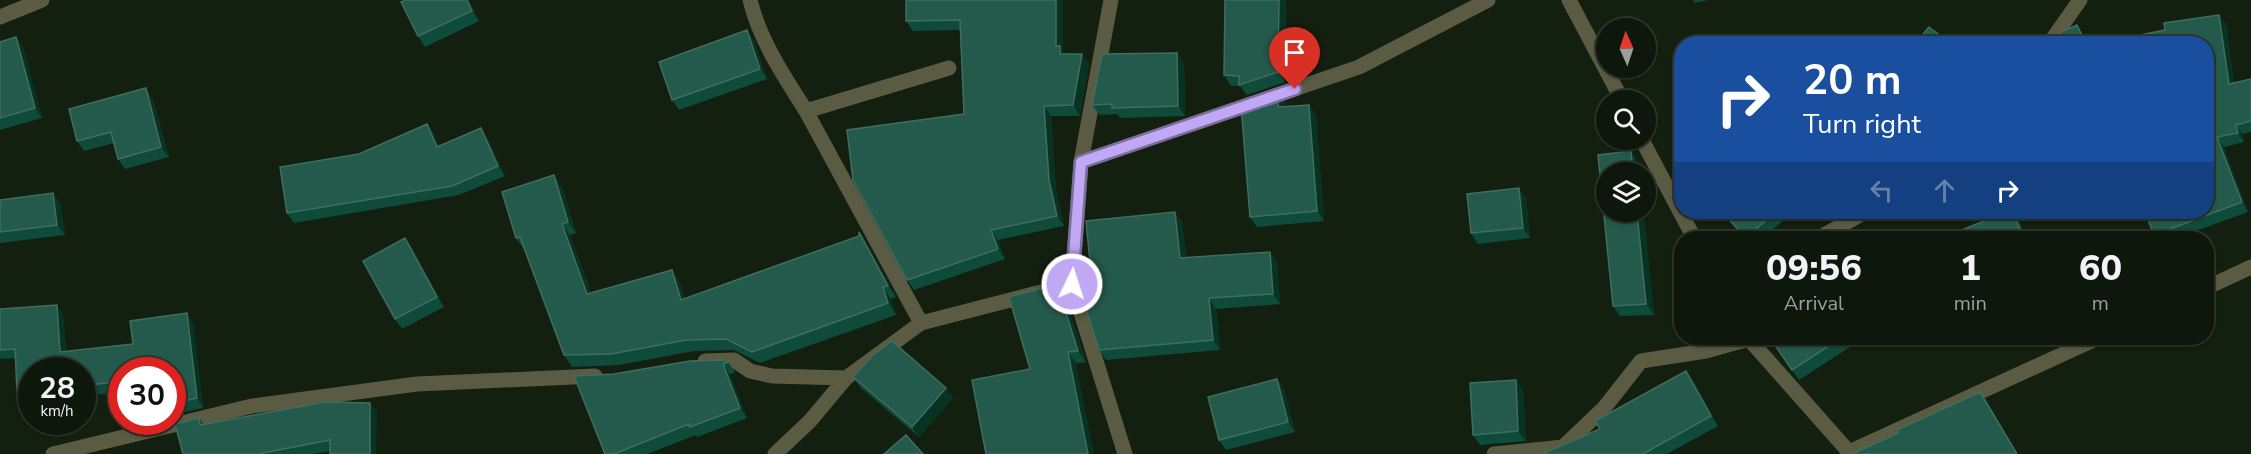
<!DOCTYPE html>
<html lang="en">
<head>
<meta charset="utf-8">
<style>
	:root { --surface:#0e170b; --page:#1c2419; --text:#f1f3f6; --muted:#9b9f9d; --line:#2e362c }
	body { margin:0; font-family:"Nunito Sans",sans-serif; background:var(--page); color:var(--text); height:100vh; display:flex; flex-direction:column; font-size:22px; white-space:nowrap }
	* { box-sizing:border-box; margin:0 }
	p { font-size:20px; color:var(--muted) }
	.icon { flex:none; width:33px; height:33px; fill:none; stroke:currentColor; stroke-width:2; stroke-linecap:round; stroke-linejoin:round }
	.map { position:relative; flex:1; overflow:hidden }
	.details { position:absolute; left:1674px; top:231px; width:540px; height:114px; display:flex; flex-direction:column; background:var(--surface); border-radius:24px; box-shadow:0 2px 4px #0004,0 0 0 2px var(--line) }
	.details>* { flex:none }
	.top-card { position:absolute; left:1674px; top:36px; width:540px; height:183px; border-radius:24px; box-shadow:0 2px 4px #0004,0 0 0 2px var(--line); background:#1a4fa0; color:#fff; overflow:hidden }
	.needle { width:39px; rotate:357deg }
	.controls { position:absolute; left:1596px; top:18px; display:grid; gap:12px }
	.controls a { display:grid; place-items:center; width:60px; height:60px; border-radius:50%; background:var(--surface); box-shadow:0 2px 4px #0004,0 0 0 2px var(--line); font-size:30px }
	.speed { position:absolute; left:18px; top:357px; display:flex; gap:12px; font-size:30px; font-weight:700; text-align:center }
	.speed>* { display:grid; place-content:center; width:78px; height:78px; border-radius:50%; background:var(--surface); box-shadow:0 2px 4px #0004,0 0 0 2px var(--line); line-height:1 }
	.speed small { font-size:15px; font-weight:400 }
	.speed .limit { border:9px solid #d22; background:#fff; color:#111 }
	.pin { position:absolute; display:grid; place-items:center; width:51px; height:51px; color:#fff; margin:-62px -26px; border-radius:50% 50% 50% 0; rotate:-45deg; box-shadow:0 0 6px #0007 }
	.pin .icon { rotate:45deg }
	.me { position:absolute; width:66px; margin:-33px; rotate:4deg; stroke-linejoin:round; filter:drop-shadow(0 0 4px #0008) }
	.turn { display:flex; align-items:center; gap:21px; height:126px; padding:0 30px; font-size:27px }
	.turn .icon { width:78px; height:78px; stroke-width:2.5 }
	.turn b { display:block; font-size:42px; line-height:51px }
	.lanes { display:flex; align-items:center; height:57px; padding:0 30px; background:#0003; justify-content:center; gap:30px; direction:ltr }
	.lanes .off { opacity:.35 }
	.eta { display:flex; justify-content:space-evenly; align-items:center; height:102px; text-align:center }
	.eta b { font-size:36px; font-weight:800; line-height:42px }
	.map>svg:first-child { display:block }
</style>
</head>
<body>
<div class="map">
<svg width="2251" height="454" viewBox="0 0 2251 454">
	<rect width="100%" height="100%" fill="#131f0f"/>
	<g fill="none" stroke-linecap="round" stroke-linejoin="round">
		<path stroke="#5b5a42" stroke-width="15" d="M750,0C760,41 784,76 806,111L949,68
			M1111,0L1081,162L1072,284L1125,454
			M1569,0L1622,100
			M0,17L42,0
			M2049,44L2080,0
			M1642,140L1694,238
			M1081,162L1359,67L1488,0
			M1819,238L1865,212
			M2206,288L2251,267
			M921,323L1072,284
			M1748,338L1849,452L1847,454
			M705,361L734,360L750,371L772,376L846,378
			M1849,452L2098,338
			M53,454L252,406L417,384L595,376
			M775,454L810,421L846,378L921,323L806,111
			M1494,454L1563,447L1604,408L1641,361L1706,351L1749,339"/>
	</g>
	<path fill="#0f4b3b" d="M469,0L479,21L425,47L418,36Z
		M906,0H1063V51L1066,54H1082L1089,64L1080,116H1051L1056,191L1064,226L998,240L1005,259L914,290L907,280L964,114L960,30L913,31L906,21Z
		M1286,0L1285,82L1247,95L1240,86H1231L1224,75Z
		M1693,0H1708L1695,3Z
		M2219,15L2226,24L2234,83L2251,79V132L2242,134L2244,142L2224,147L2248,212L2176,238H2157L2154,235L2206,212L2165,30Z
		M747,30L754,41L767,79L679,110L672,100Z
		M16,37L23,47L42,118L0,130V42Z
		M1177,53L1184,64L1185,116L1120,118L1117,114L1100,115L1092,105Z
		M1278,92L1285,102V106L1309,105L1316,115L1324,221L1257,227L1250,217Z
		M153,99L169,157L125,169L118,159L114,143L84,151L77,141Z
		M427,124L434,134L439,147L487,137L505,176L459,195L294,223L287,213L359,154Z
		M1631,151L1638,162L1654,315L1620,316L1613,306Z
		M562,187L576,233L570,235L591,293L680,282L685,299L859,236V232L867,244L896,297L891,299L896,315L760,363L734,350L694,351L619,365L572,367L564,355L524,249L516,238Z
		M53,193L60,203L65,235L0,243V200Z
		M1526,198L1530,238L1478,244L1471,233Z
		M1175,212L1182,222L1186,257L1270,252L1277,262L1280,304L1216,309L1220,350L1106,360L1099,350L1091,272Z
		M1722,212H1793L1763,238H1744Z
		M412,248L444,307L402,329L395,319Z
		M1057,284L1065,296L1086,362L1030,369Z
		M0,309L63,314L66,352L133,344L193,323L203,408L176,414L172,409V370H122V392L82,396V370H32V400H24L17,391L16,358L0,359Z
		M1770,338H1864L1799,380Z
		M728,362L735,372L730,374L747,418L697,437L696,435L647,454H605L614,374Z
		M853,377L946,388L953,398L919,437L860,387Z
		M1277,379L1284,390L1295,432L1226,450L1219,440Z
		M1516,380L1523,390L1526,441L1480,445L1473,435Z
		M1693,380L1718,426L1667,454H1542L1600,429Z
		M370,403L377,412L330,451L313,454H183L199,418L204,424Z"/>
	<path fill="#083323" d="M467,0H469L479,21L472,11Z
		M1056,0H1063V51L1067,56L1060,54L1056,46Z
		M1279,0H1286L1285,82L1278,72Z
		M2219,15L2226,24L2236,94L2229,84Z
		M2077,25L2081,31L2087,44H2086Z
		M747,30L754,41L767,79L760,69Z
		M16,37L23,47L42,118L35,108Z
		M1177,53L1184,64L1185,116L1178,106Z
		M1082,54L1089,64L1080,116L1073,105Z
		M146,88L153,99L169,157L161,147Z
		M1278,92L1285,102V117L1278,107Z
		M1309,105L1316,115L1324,221L1317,211Z
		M1044,106L1051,116L1056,191L1064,226L1057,216L1049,180Z
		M427,124L434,134L444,157L437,147Z
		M2236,125L2242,134L2244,142L2238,133Z
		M481,128L487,137L505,176L498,166Z
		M2217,137L2224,147L2248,212L2242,202Z
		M1631,151L1638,162L1639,172H1633Z
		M554,175L562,187L576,233L568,222Z
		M1519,188L1526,198L1530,238L1523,228Z
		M53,193L60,203L65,235L57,225Z
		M1175,212L1182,222L1187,268L1180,258Z
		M1637,212H1643L1654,315L1646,304Z
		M2013,212L2019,219L2027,238H2024Z
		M562,224L570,235L595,306L587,294Z
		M991,230L998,240L1005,259L998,249Z
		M859,232L867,244L896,297L888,286Z
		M405,238L412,248L444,307L437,297Z
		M1270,252L1277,262L1280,304L1273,294Z
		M672,270L680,282L689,312L681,300Z
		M1057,284L1065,296L1086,362L1078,351Z
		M883,287L891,299L896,315L888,303Z
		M1209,298L1216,309L1220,350L1213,340Z
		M57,305L63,314L67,362L60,352Z
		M187,313L193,323L203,408L197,398Z
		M1068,352L1076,363L1094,454H1088Z
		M723,364L730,374L747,418L740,408Z
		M1686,371L1693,380L1718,426L1711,416Z
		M1277,379L1284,390L1295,432L1288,422Z
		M1516,380L1523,390L1526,441L1518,431Z
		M946,388L953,398L919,437L912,427Z
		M1980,392L1986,400L2018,454H2017Z
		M370,403L377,412L376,454H370Z"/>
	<path fill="#245a4b" stroke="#3f6e60" stroke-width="1.5" d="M406,0H467L472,11L418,36L401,2Z
		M906,0H1056V46H1060V54H1082L1073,105L1044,106L1049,180L1057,216L991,230L998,249L907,280L853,180L847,130L964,114L960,20L906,21Z
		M1225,0H1279L1278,72L1239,85V76L1224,75Z
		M2219,15L2229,84L2251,79V121L2236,125L2238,133L2217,137L2242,202L2154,235L2145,212H2206V44L2100,43L2165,30L2164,23Z
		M2077,25L2086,44H2052L2061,32Z
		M1929,27L1951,44H1915Z
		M747,30L760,69L672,100L659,62Z
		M16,37L35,108L0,118V42Z
		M1177,53L1178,106L1112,108V104L1092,105L1102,54Z
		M146,88L161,147L118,159L111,132L77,141L69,109Z
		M1278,92V107L1309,105L1317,211L1250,217L1241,105Z
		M427,124L437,147L481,128L498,166L452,186L287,213L280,167L359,154Z
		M1631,151L1633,172H1606V212H1637L1646,304L1613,306L1598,155Z
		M554,175L568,222L562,224L587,294L672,270L681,300L859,236V232L888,286L883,287L888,303L752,352L726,339L686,340L611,354L564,355L520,237L516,238L502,192Z
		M1519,188L1523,228L1471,233L1467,194Z
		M53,193L57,225L0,232V200Z
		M1175,212L1180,258L1270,252L1273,294L1209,298L1213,340L1099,350L1076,277L1091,272L1086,221Z
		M1723,212H1776L1745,238Z
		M2006,212H2013L2024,238H1965L1962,230Z
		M1885,231L1890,238H1871Z
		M405,238L437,297L395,319L363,261Z
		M1057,284L1078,351L1068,352L1088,454H986L972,380L1030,369L1009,297Z
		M57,305L60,352L133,344L130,321L187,313L197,398L172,404V370H122V381L82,386V370H32V390L17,391L15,349L0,350V309Z
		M1770,338H1841L1792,370Z
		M892,341L946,388L912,427L853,377L872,356Z
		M724,360L728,362L723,364L740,408L690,427L689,424L614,454H605L574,376L614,374L690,361Z
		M1686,371L1711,416L1643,454H1542L1600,429L1595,421Z
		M1277,379L1288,422L1219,440L1208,397Z
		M1516,380L1518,431L1473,435L1470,383Z
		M1980,392L2017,454H1852L1898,433L1897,430Z
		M325,402L370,403V454H330V440L258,454H183L175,424L199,418L200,425Z
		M906,435L923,454H884Z"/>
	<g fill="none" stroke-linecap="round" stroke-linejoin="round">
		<g stroke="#7d6d9f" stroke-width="15">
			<path id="route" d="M1072,284L1081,162L1295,89"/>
		</g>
		<use href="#route" stroke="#c0a8f4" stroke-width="10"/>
	</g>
</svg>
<div class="controls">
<a><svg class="needle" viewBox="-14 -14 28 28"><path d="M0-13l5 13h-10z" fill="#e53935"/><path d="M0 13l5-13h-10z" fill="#9b9f9d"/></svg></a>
<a><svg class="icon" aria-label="search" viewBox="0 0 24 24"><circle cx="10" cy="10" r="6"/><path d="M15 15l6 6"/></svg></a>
<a><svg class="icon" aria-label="layers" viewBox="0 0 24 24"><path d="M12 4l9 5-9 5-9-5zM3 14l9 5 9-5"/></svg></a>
</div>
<div class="speed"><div>28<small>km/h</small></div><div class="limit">30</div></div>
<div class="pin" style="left:1295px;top:89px;background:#d93025"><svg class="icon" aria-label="arrive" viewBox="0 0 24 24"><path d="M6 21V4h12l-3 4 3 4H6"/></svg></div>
<svg class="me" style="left:1072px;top:284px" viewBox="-20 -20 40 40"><circle r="17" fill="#c0a8f4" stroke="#fff" stroke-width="3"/><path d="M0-11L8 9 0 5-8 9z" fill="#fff"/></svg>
<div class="top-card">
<div class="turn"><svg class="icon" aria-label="right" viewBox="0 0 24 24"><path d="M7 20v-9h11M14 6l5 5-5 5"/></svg><div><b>20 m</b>Turn right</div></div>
<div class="lanes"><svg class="icon off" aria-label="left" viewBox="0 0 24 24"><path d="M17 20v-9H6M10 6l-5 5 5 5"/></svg><svg class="icon off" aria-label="ahead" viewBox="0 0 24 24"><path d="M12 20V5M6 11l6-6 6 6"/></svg><svg class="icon" aria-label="right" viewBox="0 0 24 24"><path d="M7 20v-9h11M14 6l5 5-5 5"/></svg></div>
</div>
<section class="details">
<div class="eta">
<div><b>09:56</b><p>Arrival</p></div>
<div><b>1</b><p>min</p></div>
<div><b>60</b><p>m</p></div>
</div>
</section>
</div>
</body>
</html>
